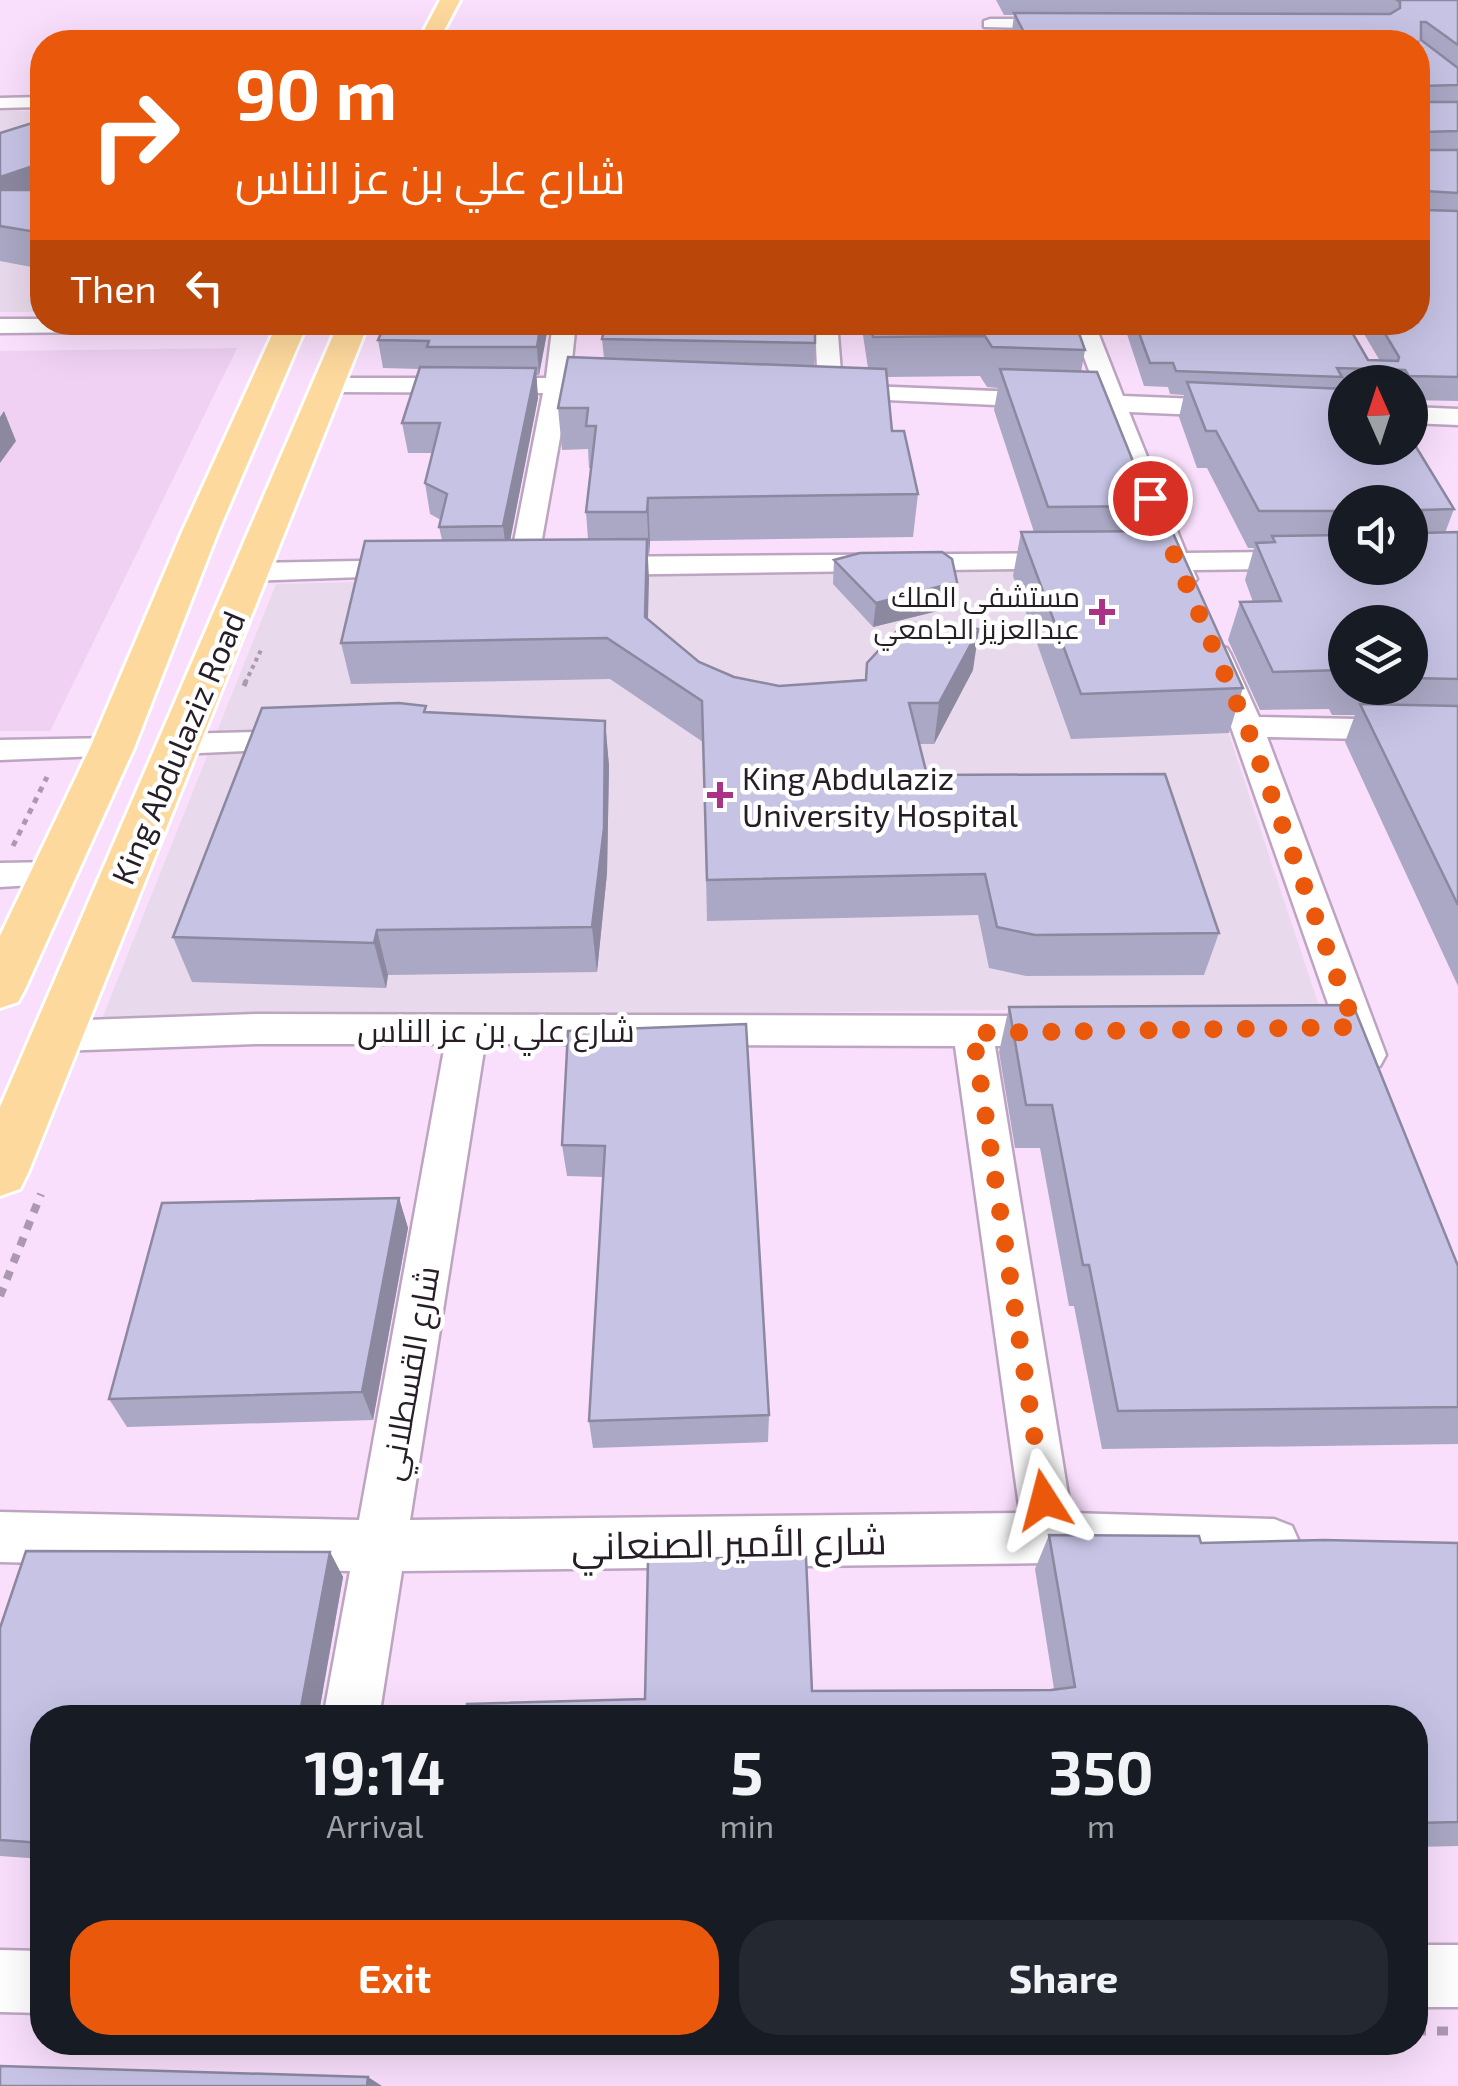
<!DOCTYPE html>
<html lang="en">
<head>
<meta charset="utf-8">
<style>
	:root { --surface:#171b24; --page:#242831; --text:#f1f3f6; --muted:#9ea1a6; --accent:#ea580c }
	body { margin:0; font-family:"Exo 2",Cairo,sans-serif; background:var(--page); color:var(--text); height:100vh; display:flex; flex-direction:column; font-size:38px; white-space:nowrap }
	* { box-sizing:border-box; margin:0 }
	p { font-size:32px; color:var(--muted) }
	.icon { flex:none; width:55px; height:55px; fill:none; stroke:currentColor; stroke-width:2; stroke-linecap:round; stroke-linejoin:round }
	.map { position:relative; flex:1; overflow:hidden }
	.details { position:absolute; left:30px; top:1705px; width:1398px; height:350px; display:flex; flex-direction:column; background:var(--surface); border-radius:40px; box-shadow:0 10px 40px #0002 }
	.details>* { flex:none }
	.banner { position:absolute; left:30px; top:30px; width:1400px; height:305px; border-radius:40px; box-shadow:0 10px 40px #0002; background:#ea580c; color:#fff; overflow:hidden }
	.needle { width:65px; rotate:357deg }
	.controls { position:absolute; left:1328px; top:365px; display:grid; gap:20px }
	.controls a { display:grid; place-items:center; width:100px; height:100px; border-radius:50%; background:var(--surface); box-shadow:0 10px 40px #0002; font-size:50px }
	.pin { position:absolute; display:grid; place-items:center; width:85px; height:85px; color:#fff; margin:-42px; border:5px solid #fff; border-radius:50%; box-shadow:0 2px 10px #0007 }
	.me { position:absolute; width:110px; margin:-55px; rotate:351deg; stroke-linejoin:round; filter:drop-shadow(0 0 8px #0008) }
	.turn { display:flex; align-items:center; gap:35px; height:210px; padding:0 40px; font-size:45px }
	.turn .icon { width:130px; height:130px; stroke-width:2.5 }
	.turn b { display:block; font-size:70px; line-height:85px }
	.then { display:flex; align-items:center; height:95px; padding:0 40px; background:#0003; gap:20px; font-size:38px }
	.eta { display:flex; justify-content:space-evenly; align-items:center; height:170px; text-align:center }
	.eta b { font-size:60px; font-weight:700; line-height:70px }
	.action { display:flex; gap:20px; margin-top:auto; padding:20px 40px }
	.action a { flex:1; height:115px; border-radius:40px; background:var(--accent); color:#fff; font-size:40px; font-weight:700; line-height:115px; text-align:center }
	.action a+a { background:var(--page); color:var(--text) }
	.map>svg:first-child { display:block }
</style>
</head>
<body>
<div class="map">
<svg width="1458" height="2086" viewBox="0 0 1458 2086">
	<rect width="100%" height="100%" fill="#f9dffc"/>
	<path fill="#f0d1f4" d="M237,348L50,731H0V351Z"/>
	<path fill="#e8d9ec" d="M0,111H42V312H0Z
		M1172,563L1319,1006L101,1021L276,584Z"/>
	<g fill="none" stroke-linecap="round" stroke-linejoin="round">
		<g stroke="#bda5c1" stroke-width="5">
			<path id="minor" d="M990,19H1066L1074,24L1066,29L984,27V21Z
				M42,97V107L0,108V98Z
				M0,319H42V322L304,323L293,330L0,333Z
				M553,322H576L570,379H614L626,386L614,393H568L537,567L533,573H513L509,567L543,393L328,392L316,385L328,378H546Z
				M815,322H837L842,385L1098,395L1071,322H1094L1123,396L1345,405V421L1129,412L1186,553L1345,551V568H1349L1193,570L1197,579L1192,585H1172L1164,570L1124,568L1120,562L1124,556L1158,553L1104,410L821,397L818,392Z
				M1410,407L1458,409V425L1410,423Z
				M1071,553L1081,556L1085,562L1081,568L594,575L584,572L580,566L584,560L594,557Z
				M411,560L421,563L425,569L421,575L250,581L240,578L236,572L240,566L250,563Z
				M1216,646L1227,648L1231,655L1259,717L1458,721V741L1267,737L1386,1055L1380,1066L1366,1070L1352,1066L1346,1055L1231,727L1201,655L1205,648Z
				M302,731L314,734L318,741L314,748L178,754L166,751L162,744L166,737L178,734Z
				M112,738L124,741L129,748L124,755L0,760V740Z
				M54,862L67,865L72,874L67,883L0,887V863Z
				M256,1014L1058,1016L1072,1020L1078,1031L1072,1042L1058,1046H995L1071,1513L1274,1519L1292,1526L1300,1544L1292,1562L1274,1569L1049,1563L402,1571L379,1718H323L350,1571L0,1562V1512L359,1520L445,1044H256L58,1051L44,1047L38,1036L44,1025L58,1021ZM485,1044L955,1046L1020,1513L410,1520Z
				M1415,1945H1458V2007H1415Z
				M0,1950L42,1951V2013L0,2012Z"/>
		</g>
		<g stroke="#fff" stroke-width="6">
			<path id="major" d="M440,0H460L438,42H418Z
				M278,322H308L218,532L134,748L25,989L18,1002L0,1008V936L90,748L182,532Z
				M339,322H369L28,1173L20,1189L0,1196V1107Z"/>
		</g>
		<path stroke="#ad99af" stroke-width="4" stroke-dasharray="4 4" stroke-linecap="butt" d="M245,683L262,648"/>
		<path stroke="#ad99af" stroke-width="5" stroke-dasharray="6 6" stroke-linecap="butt" d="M244,686L246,681
			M13,846L47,777"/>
		<path stroke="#ad99af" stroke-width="8" stroke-dasharray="9 9" stroke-linecap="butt" d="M0,1296L41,1194"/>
		<path stroke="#ad99af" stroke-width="9" stroke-dasharray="11 11" stroke-linecap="butt" d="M1415,2031H1458"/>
		<use href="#minor" fill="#fff" fill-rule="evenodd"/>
		<use href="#major" fill="#fed99d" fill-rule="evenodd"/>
	</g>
	<path fill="#aba8c5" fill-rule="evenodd" d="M996,0H1458V401L1410,400V382H1345V448L1454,509L1445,533L1458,532V986L1345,742L1355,715H1332L1329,709L1260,710L1228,640L1240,602H1253L1245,580L1254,548H1248L1207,468H1197L1179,417L1184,395L1170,394L1168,387L1144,386L1123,322H1346L1368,360L1380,361L1357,322H1418V42H1017L1012,31L1014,15H1004ZM1345,502H1410L1345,568ZM1345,622H1410V688H1345Z
		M42,120V269L0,261V133Z
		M386,322H549L539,375H536L538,398L510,540L588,539L586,512L591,468H589L588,449L562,450L558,408L604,358L602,339L815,322L814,366L868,368L861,322H1075L1085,350L1081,372L1151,506L1145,531L1243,688L1229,733L1071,739L1013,576L1021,532H1034L994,410L998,388L987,387L980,376L887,377L892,431L918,494L913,537L650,541L649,555H648V620L699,662L734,677L779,686L973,670L934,744H919L927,775L1219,933L1204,975L1026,976L989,968L978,915L707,921L703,742L610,679L351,684L341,643L442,540L439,527L441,520L430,514L425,483L433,453H408L402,423L420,369L383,368L378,340Z
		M834,560L954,607L873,627L833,584Z
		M427,712L605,721L609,766L607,873L597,972L388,975L386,988L192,982L173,937Z
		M1009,1007L1458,1266V1444L1102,1449L1074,1306H1069L1040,1148H1015L999,1052Z
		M746,1024L769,1415L768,1442L593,1448L589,1421L603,1177L567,1176L562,1145Z
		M399,1198L408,1228L373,1420L127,1427L109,1399Z
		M1049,1535L1201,1543H1458V1846L1415,1847V1718L645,1699L812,1691L1054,1689L1035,1569Z
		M330,1552L343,1577L318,1718H42V1859L0,1856V1628Z"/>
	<path fill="#8b88a0" d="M42,163V203L0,218V177Z
		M541,322H549L539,375L537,347Z
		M536,368L538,398L507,557L503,526Z
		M4,411L16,441L0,463V417Z
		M648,498L650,541L649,555L647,512Z
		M647,539L649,579L647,658L645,617Z
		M957,582L954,607L873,627L876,603Z
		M979,629L973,670L934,744L939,703Z
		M605,721L609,766L607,873L597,972L592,927Z
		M377,930L388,975L386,988L374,943Z
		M399,1198L408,1228L373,1420L362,1392Z
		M330,1552L343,1577L318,1718H299Z
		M368,2077L382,2086H367Z"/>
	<path fill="#c7c3e5" stroke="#8b88a0" stroke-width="2.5" d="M1397,0H1458V45L1426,22H1421V40L1458,68V85L1421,86L1420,98L1424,102H1458V131L1422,132L1421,146L1425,150H1458V193L1425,191L1421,206L1425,210L1458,211V377L1409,376L1405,370L1337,368L1342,377L1176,371L1173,363H1150L1135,322H1346L1368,360L1398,361L1399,357L1378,322H1418V42H1029L1014,13L1390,14L1400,8V2Z
		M42,120V163L0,177V133Z
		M0,190H42V233L0,226Z
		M386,322H541L537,347H427L429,341L378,340Z
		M606,322H815V343L602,339Z
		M870,322H1075L1085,350L992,347L985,336L873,337Z
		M568,357L886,369L892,431H904L918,494L648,498L647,512H586L596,426H586L588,408H558Z
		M420,367L536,368L503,526L439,527L447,494L425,483L440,423H402Z
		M1000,369L1097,372L1151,506L1048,507Z
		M1187,382L1345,389V448H1410V437L1454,509L1422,510V533L1458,532V679L1410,678V622H1345V674L1343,670L1273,672L1240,602L1281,601L1256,543L1275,542L1272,536L1345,535V568H1410V502H1345V511H1259L1216,431H1206Z
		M1172,531L1243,688L1081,694L1021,532Z
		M647,539L645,617L699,662L734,677L779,686L866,680L867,663L905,622L979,629L939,703H909L927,775L1165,774L1219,933L1035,935L997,927L985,874L707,880L702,701L607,638L341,643L365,541Z
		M942,552L952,559L957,582L876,603L834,560L860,553Z
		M399,703L426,706L424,712L605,721L604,828L592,927L377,930L374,943L173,937L262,708Z
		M1360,704L1458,706V905Z
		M1353,1005L1458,1266V1407L1118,1411L1089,1265H1083L1052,1105H1026L1009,1007Z
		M746,1024L769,1415L589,1421L605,1146L562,1145L568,1031Z
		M399,1198L362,1392L109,1399L162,1203Z
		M1049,1535L1199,1536L1201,1543L1324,1540L1458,1543V1822L1415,1823V1718H466L467,1704L645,1699L648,1559L806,1557L812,1691L1051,1690L1075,1687Z
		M26,1551L330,1552L299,1718H42V1843L0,1840V1628Z
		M0,2066L368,2077L367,2086H0Z"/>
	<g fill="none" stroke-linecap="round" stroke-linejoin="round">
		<path stroke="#ea580c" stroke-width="18" stroke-dasharray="0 32.4" d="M1044,1500L973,1033L1355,1027L1247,727L1150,498"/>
	</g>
	<g fill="#aa3287" stroke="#fff" stroke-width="4">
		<path d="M1097 597h10v10h10v10h-10v10h-10v-10h-10v-10h10z"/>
		<path d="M715 780h10v10h10v10h-10v10h-10v-10h-10v-10h10z"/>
	</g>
	<g text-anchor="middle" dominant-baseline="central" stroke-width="9" stroke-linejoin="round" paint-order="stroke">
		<g font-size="28" fill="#261d27" stroke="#fff" text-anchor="end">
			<text x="1080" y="596">مستشفى الملك<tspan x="1080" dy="32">عبدالعزيز الجامعي</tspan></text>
		</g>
		<g font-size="32" fill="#261d27" stroke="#fff">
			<text transform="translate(177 747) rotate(-67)">King Abdulaziz Road</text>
			<text x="496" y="1029">شارع علي بن عز الناس</text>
			<text transform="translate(408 1373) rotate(-80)">شارع القسطلاني</text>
		</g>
		<g font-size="32" fill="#261d27" stroke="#fff" text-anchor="start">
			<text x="742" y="777">King Abdulaziz<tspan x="742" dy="37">University Hospital</tspan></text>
		</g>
		<g font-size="38" fill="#261d27" stroke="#fff">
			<text transform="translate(729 1542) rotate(-1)">شارع الأمير الصنعاني</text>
		</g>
	</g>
</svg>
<div class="controls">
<a><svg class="needle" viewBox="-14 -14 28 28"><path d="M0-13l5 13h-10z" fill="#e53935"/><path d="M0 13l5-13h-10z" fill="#9ea1a6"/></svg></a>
<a><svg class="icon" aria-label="sound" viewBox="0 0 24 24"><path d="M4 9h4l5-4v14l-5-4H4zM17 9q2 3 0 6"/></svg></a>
<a><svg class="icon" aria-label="layers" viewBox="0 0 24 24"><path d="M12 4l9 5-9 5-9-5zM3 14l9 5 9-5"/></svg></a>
</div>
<div class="pin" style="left:1150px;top:498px;background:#d93025"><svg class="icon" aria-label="arrive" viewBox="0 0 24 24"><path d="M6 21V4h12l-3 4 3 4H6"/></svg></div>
<svg class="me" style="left:1044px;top:1500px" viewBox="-20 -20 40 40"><path d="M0-17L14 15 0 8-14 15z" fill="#ea580c" stroke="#fff" stroke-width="4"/></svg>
<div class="banner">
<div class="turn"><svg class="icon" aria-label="right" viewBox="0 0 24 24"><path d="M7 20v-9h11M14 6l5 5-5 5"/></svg><div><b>90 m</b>شارع علي بن عز الناس</div></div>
<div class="then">Then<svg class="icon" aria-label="left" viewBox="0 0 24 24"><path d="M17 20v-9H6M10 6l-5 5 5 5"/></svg></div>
</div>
<section class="details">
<div class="eta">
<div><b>19:14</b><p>Arrival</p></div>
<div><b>5</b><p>min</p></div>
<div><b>350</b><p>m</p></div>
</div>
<div class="action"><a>Exit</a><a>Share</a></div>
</section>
</div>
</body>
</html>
